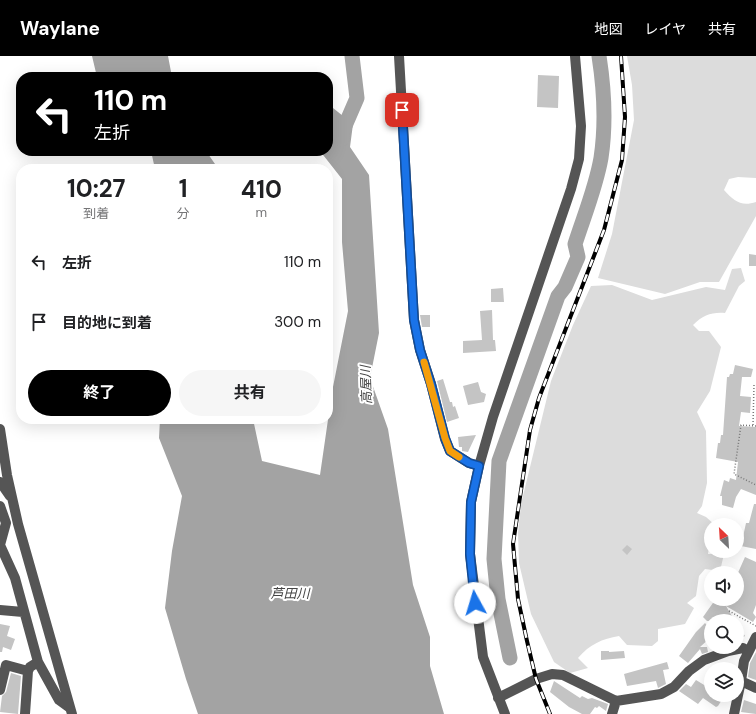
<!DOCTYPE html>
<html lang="ja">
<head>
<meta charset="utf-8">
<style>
	:root { --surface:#fff; --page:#f6f6f6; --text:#202124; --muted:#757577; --accent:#000 }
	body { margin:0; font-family:"DM Sans","Noto Sans JP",sans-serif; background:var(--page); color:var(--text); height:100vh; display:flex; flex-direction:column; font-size:15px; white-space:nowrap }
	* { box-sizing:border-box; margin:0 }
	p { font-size:13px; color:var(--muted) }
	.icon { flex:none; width:22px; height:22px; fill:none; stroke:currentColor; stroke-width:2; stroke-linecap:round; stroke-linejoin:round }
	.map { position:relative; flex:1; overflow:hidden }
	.details { position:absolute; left:16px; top:108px; width:317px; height:260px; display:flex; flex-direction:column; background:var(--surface); border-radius:16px; box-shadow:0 4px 16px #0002 }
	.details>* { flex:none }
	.hud { position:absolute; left:16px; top:16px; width:317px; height:84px; border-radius:16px; box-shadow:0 4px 16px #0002; background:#000; color:#fff; overflow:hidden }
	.needle { width:26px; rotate:335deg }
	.buttons { position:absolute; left:704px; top:462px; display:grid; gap:8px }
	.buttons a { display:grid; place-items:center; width:40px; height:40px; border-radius:50%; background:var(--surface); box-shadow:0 4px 16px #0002; font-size:20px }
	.pin { position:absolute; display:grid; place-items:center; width:34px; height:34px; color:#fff; margin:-17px; border-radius:8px; box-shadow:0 2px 6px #0006 }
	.me { position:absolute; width:44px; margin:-22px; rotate:354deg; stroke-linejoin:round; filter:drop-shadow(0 0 3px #0008) }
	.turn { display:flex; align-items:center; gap:14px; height:84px; padding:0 12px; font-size:18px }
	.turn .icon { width:52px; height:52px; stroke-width:2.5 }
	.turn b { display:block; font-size:28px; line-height:34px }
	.eta { display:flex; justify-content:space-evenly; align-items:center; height:68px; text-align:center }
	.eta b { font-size:24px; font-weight:700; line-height:28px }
	.button { display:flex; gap:8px; margin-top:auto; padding:8px 12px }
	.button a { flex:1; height:46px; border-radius:24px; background:var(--accent); color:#fff; font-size:16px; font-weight:700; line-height:46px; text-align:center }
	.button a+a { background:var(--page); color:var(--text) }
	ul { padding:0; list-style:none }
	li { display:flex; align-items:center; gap:12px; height:60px; padding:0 12px }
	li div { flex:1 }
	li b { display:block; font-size:15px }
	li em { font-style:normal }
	header { display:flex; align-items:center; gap:24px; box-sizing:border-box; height:56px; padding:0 20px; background:var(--accent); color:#fff }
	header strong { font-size:19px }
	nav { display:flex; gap:22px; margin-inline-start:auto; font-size:14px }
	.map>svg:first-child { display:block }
</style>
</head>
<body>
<header>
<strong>Waylane</strong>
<nav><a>地図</a><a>レイヤ</a><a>共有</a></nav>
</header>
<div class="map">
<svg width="756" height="658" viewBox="0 0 756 658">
	<rect width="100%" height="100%" fill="#fff"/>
	<path fill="#dcdcdc" d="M627,0H756V122L738,121L729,123L724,134C734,145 741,151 756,146V160L719,226H700L665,238L598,222L612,178L634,64L632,29Z
		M741,212L745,225L739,230L725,257C712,256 703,259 693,269L699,275H709L721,291L710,335L697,356L706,375L707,427L702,450L697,457L706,461L715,469H711L708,498H724L720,515L705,513L699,520L696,540L687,547L694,552L685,568L658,573V585L652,590L627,589L619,580C602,583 590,588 578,602L588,612L570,617L554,606L531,558L519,507L518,477L521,448L551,325L573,269L591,230L612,229L652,244L706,231L725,234L732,213Z"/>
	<path fill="#a3a3a3" d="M92,0H168L172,21H97Z
		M328,48L353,68L350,91L369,119L379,277L370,322L388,373L413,529L430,581V610L444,658H198L186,623L165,552L172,495L182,440L159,382L160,363H253L262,405L320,419L332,336L348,255L342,186V123L320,95H328Z
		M151,95H206L215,108L216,113H155Z"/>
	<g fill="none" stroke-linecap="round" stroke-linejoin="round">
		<path stroke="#a3a3a3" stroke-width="15" d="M342,83L341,79L357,42L352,0
			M510,602L498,543L494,503L499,405L558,240L565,231L578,201L575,188C584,160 596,131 601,102C606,69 604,32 599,0"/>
	</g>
	<path fill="#c4c4c4" d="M538,19L559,20L558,52L537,51Z
		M749,198L756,199V210H749Z
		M503,232L504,246H491V233Z
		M492,254L493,284H495L496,295L463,297V285L482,284L480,255Z
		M420,259H430V271H422Z
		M735,309L753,313L751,321H742L740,340L751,341L750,357L741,356L739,370L756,371V439L741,433L736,441L733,452L722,449V440H720L724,424L729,426L730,422L736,424L738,406L716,402L718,387H720L721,379H723L727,321H729L730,318H733Z
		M443,323L450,346H452L453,351L455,350L459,362L447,366L437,325Z
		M478,326L481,336L486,338L484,346L468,349L463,330Z
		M476,379L468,396L462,395V391H459L458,381Z
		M754,448H756V493L741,490L746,467H749Z
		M627,489L632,493L627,499L622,494Z
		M745,501L756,506V549L753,557L756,561L753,566L726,550L735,565H707L703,561L715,544L713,543H737V519Z
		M705,567L711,574V581L700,591H707L708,596L702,598L700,593L688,607L679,600L696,576Z
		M0,568L10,570L7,580L15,583L11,594L3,591L2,596H0Z
		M737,568L745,580L737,585Z
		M601,595H609V596L624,595L625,602L601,604Z
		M756,596V624L753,623L748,621L750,607Z
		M667,606L669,613L663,614L666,628L658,632L656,625L627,630L624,618Z
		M11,617L21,620L18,658L0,656L2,640L6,636Z
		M696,624L709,632L707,634L711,637V639H719L723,642L718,650L716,651L703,642L698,648L679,635L686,628L691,631Z
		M554,625L580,642L582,640L588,643L592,642L608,648L606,655L599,650L597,652L595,651L590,658H582L569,651L550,636Z
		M744,644L756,648V658L741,656Z"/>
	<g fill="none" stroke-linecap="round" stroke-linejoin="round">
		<path stroke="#777" stroke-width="1.5" stroke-dasharray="1 2" stroke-linecap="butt" d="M753,369L754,329
			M756,370L741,369L734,418L756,429
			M729,555L756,570"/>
		<path stroke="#555" stroke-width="10" d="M399,0L414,264L420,294L431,328L445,383L450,395L469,407L479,410
			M0,373L7,419L18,468L72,658
			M0,426L10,440
			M0,450L6,467L0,489L15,522L38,606L59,644L70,652
			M0,554L23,556
			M741,625L756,632
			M0,634L6,609L28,615
			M498,642L536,623L552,618L563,619L616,645L661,638L674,631L689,615L704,604L728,595L743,592L748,595
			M25,658L28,615L30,611L38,606
			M505,658L483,601L470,498L471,446L479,410L493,361L571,133L579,103L581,70L575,0
			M612,658L616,645
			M734,658L741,625L744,605L756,581"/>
		<g stroke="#000" stroke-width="4">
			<path id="rail" d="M550,658L536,623L527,585L518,543L513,488L530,374L539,342L604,174L622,104L625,61L621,0"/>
		</g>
		<use href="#rail" stroke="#fff" stroke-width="2.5" stroke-dasharray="8" stroke-linecap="butt"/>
	</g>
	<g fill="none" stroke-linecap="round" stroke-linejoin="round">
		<g stroke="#114b97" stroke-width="10">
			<path id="route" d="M402,54L414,264L420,294L431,328L445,382L450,395L469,407L479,410L471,446L470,498L475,547"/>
		</g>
		<use href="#route" stroke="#1a73e8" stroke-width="7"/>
		<path stroke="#f59e0b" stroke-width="7" d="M424,306L445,382L450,395L459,401"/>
	</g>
	<g text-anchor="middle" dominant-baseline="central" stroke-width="4" stroke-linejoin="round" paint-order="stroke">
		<g font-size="13" font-style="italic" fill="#444" stroke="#fff">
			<text transform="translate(366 329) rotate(-92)">高屋川</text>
			<text x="290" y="537">芦田川</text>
		</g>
	</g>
</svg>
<div class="buttons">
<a><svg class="needle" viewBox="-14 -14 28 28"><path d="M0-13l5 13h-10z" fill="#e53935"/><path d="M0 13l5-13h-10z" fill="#757577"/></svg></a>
<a><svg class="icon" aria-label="sound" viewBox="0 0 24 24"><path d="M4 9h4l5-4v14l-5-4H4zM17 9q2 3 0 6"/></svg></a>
<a><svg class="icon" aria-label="search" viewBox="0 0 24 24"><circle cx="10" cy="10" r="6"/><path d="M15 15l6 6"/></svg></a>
<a><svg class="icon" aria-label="layers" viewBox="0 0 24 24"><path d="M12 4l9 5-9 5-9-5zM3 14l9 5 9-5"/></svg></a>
</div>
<div class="pin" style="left:402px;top:54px;background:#d93025"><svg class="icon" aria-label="arrive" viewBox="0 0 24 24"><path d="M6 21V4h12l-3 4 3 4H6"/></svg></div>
<svg class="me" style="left:475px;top:547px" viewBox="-20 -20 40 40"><circle r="19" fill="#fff"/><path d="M0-13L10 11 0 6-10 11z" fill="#1a73e8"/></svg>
<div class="hud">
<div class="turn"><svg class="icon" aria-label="left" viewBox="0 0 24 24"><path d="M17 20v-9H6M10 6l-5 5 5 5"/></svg><div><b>110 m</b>左折</div></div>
</div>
<section class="details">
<div class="eta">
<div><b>10:27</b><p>到着</p></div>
<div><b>1</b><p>分</p></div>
<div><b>410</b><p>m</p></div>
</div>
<ul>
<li><svg class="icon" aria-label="left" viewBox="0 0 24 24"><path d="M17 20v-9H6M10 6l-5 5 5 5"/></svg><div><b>左折</b></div><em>110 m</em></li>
<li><svg class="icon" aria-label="arrive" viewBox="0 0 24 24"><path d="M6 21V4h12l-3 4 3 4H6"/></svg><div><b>目的地に到着</b></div><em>300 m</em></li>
</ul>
<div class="button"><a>終了</a><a>共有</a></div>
</section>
</div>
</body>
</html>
